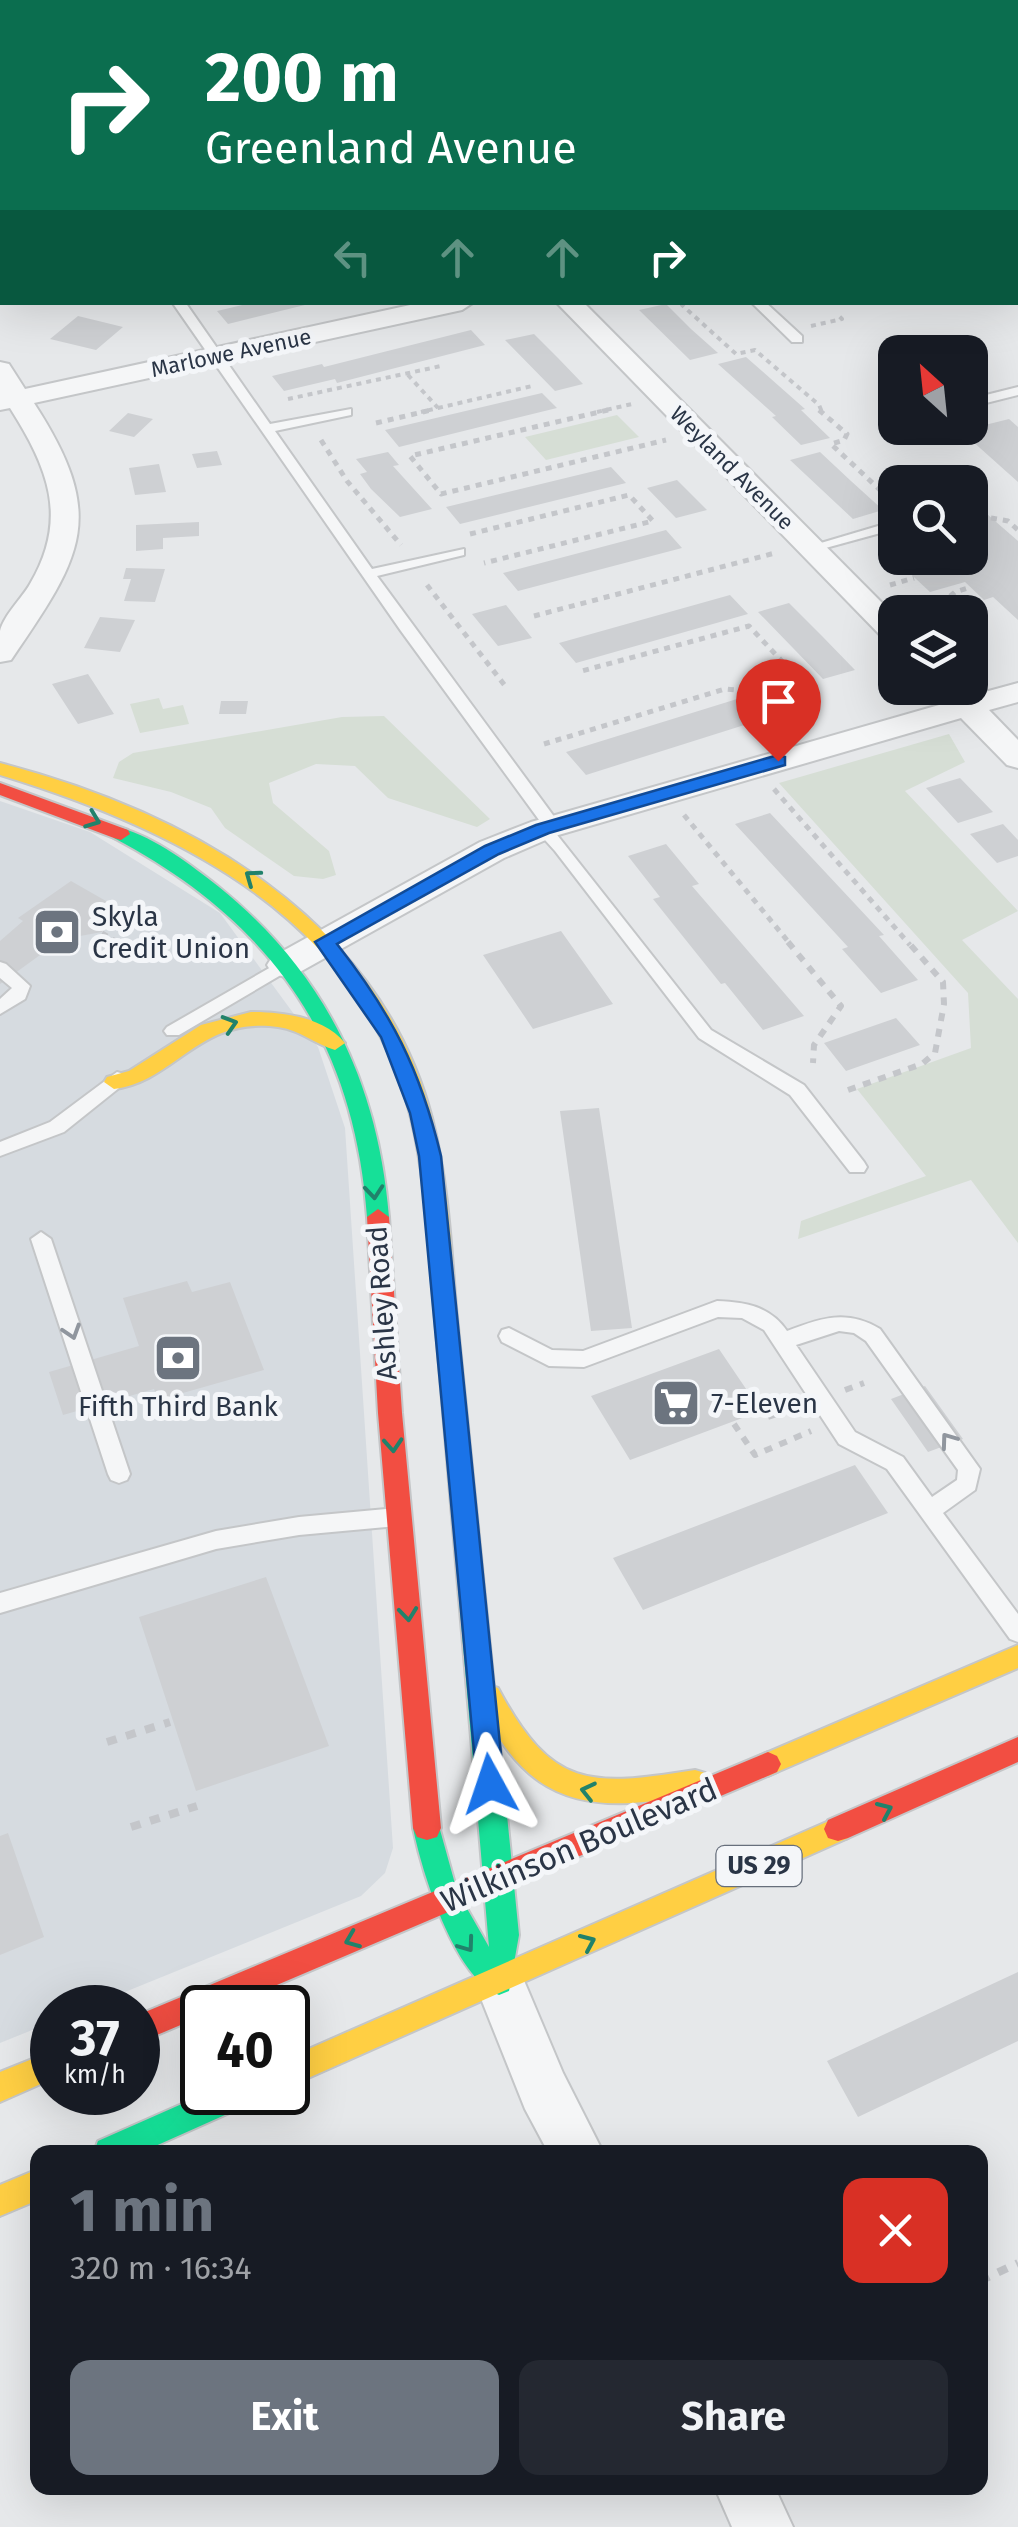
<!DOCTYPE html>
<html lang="en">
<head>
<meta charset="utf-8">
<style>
	:root { --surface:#171b24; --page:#242831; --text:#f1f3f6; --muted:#9ea1a6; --accent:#6c747f }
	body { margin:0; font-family:"Fira Sans",sans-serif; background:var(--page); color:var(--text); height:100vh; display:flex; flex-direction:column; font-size:38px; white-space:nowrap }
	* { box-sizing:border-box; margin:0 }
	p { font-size:32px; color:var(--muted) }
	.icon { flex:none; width:55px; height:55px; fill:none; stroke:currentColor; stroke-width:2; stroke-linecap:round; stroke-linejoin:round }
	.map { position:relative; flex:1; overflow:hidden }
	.side { position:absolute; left:30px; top:2145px; width:958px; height:350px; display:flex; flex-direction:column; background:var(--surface); border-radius:20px; box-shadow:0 10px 40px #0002 }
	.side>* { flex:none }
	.banner { position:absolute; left:0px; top:0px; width:1020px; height:305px; box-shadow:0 10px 40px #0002; background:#0b6e4f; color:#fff; overflow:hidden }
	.needle { width:65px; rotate:333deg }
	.buttons { position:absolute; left:878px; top:335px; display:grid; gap:20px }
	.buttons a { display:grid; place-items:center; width:110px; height:110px; border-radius:20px; background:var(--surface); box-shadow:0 10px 40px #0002; font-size:50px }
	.speed { position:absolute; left:30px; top:1985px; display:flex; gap:20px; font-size:50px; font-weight:700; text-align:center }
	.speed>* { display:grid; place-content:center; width:130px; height:130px; border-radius:50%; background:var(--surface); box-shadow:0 10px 40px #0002; line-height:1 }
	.speed small { font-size:25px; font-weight:400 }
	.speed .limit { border:5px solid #111; border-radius:15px; background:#fff; color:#111 }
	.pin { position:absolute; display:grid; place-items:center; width:85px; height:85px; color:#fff; margin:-102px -42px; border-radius:50% 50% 50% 0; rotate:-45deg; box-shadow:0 0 10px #0007 }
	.pin .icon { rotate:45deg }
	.me { position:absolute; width:110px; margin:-55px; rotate:355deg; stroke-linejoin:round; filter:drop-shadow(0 0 8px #0008) }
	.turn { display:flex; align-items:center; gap:35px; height:210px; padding:0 40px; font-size:45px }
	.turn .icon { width:130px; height:130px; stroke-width:2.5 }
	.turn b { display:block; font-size:70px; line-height:85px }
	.lanes { display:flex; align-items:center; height:95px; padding:0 40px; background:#0003; justify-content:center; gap:50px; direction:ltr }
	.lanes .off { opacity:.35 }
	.round { display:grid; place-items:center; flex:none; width:105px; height:105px; border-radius:20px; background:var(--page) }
	.summary { display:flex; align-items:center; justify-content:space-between; height:170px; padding:0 40px }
	h1 { font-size:60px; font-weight:700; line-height:75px; color:var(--accent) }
	.primary-button { display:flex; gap:20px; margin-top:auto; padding:20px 40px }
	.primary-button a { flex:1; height:115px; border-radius:20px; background:var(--accent); color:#fff; font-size:40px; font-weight:700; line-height:115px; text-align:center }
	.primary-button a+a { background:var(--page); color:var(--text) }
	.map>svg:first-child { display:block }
</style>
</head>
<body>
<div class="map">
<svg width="1018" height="2527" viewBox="0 0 1018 2527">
	<rect width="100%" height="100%" fill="#e6e8ea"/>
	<path fill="#d6dbe0" d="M0,801L90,832L220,913L318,1047L345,1128L393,1848L385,1873L361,1896L88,2007L52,2008V2022L0,2043Z"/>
	<path fill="#d6ded5" d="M617,415L639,437L546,460L525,437Z
		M159,698L163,709L183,705L189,724L140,733L130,704Z
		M384,716L490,819L477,827L388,798L355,766L316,764L269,783L273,803L329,851L336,875L323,879L294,876L225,828L211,808L171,792L113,778L119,762L133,753L342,717Z
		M949,734L965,762L905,791L1018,911L962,940L1018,999V1243L971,1180L798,1239L801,1221L926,1176L857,1089L971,1048L968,993L779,783Z"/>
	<path fill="#ced0d3" d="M255,302H308L309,304L228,324L217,311Z
		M666,304L691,329L718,353L690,360L639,310Z
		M78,316L123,327L96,350L50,339Z
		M471,330L485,345L337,383L335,379L284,391L272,376L322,364L324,367Z
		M534,334L558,358L583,384L555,391L505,340Z
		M746,357L805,409L801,410L830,438L801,445L772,417L776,416L718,364Z
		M542,393L557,408L399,447L385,430Z
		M128,413L153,419L134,437L109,431Z
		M1009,419L1018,427V482L961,431Z
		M217,451L222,465L197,468L192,454Z
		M388,452L399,465L393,466L432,509L400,517L371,489L360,474L367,472L356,459Z
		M820,452L851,481L883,510L853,519L790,460Z
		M159,464L166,492L135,495L129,468Z
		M611,467L626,483L460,524L446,507Z
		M677,480L707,510L676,518L647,488Z
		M987,514L1018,541V620L993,597L984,600L965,582L930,592L901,565L930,558H970V518Z
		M199,522V536L163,538V549L136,551V525Z
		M666,530L682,548L518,591L503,573Z
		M126,568L165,569L155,602L124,601L131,579H123Z
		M730,595L748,614L576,663L559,643Z
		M789,603L822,636L855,670L823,679L758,612Z
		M506,605L532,638L498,646L472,614Z
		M100,617L135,620L120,652L84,648Z
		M88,674L114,714L78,724L52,684Z
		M797,687L817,708L761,725L757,721L586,775L566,752L737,699L741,703Z
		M221,701H248L246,714H219Z
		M960,778L993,812L958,823L926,788Z
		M770,813L884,935L879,936L918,980L881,993L842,949L848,947L735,824Z
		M1003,824L1018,840V856L997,863L970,834Z
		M666,844L699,884L692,886L804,1016L763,1030L725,983L721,984L653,899L660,897L628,856Z
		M71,881L120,909L106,919L102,932L80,936L67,945L62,943L47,950L0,984V941L23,921L18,918Z
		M561,931L613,1004L533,1029L483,955Z
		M896,1018L920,1045L846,1071L824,1043Z
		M599,1108L632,1328L591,1331L560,1111Z
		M187,1281L192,1292L230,1282L264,1370L158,1400L154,1389L63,1415L49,1372L139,1346L123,1298Z
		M719,1349L761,1411L630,1460L591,1396Z
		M925,1386L963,1439L928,1452L891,1399Z
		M855,1465L888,1513L643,1610L613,1558Z
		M266,1577L329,1746L196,1791L139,1617Z
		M8,1833L44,1937L0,1955V1836Z
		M1018,1972V2041L858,2117L827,2061Z"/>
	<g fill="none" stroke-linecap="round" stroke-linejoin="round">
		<g stroke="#c4c6c8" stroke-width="4">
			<path id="lane" d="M172,302H185L270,424L351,409V415L275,431L372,569L464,549V555L377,576L558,822L560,826L554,831L711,1030L804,1085L864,1162L867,1167L864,1172H850L790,1095L699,1038L555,851L535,829L542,824L401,631Z
				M751,302H765L802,336V342H792Z
				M1018,387V395L970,407V399Z
				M901,467L921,482H906L894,471Z
				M895,521V529L811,552L804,548Z
				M285,959L291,961L294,965L291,969L179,1035H167L164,1031L167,1027Z
				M0,962L6,964L30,986L25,999L0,1014V999L12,988L0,978Z
				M117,1072L124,1074L126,1079L124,1084L64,1132L0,1156V1142L50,1122Z
				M41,1232L51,1239L130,1474L127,1480L119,1483L111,1480L108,1474L31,1239Z
				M717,1301C745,1302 770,1306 787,1331C821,1318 847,1309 880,1329L980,1469L975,1490L943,1513L1018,1614V1642L1010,1639L887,1469L839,1444L764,1330L742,1318L718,1317L584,1367L549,1366L502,1342L499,1336L502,1330L509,1328L552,1350L583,1351ZM839,1331L854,1333L866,1341L958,1470L957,1480L932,1497L903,1457L855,1432L796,1345Z
				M397,1508L405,1511L408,1517L405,1523L397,1526L299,1535L216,1549L0,1613V1593L216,1531L299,1517Z"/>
		</g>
		<g stroke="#c4c6c8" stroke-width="4">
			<path id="street" d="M303,0H324L325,2H304Z
				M587,0H609L610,2H588Z
				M635,0H657L658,2H636Z
				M969,0H992L993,2H970Z
				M424,302H474L462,310L34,403C108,517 83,555 11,660L0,662C0,653 0,639 0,631C4,615 22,598 30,584C69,518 48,468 10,408L0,410V362L9,364L25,389Z
				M556,302H583L895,616V642L884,639Z
				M1018,683V702L989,710L1018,740V768L1007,765L961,718L555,836L504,858L298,973L285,977L272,973L267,965L272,957L480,842L531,822L946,703L937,688H966L974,695Z
				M499,1957L517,1964L563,2073L603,2152H548L525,2109L474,1981L481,1964Z
				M715,2488H775L793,2527H732Z"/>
		</g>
		<g stroke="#c4c6c8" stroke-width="4">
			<path id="fast" d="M121,828C156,838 191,865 219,887C325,973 378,1082 389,1217L386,1223L378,1225L367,1217C354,1039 271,921 114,838L112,834Z
				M445,1298L453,1301L456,1307L519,1935L509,1991L499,1995C454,1977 422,1872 413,1828L417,1819L427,1816L437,1819L457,1891L489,1947L434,1307L437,1301Z
				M209,2092H259L254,2102L142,2152H94L98,2141Z"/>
		</g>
		<g stroke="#c4c6c8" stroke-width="4">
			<path id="slow" d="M0,763C188,812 379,917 432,1118C448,1180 451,1244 456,1307L453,1313H437L434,1307C428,1244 426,1180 411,1118C361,919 180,830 0,775Z
				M251,1012C283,1012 324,1017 345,1043L335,1050C315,1044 300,1030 278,1027C199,1016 175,1082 114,1089L104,1082L107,1077L129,1071L201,1025Z
				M1018,1645V1668L777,1772L768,1776L759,1772L755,1764L759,1756Z
				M489,1685L498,1688C552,1789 589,1787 695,1770L705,1773L708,1782L705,1791C685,1798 664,1800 644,1802C553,1811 513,1774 476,1696L480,1688Z
				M838,1817L848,1820L852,1829L848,1838L288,2087V2058Z
				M52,2051V2079L0,2102V2072Z
				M38,2169V2200L0,2216V2185Z"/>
		</g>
		<g stroke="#c4c6c8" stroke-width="4">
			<path id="jam" d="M0,783L128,830L130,834L121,840L114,838L0,795Z
				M378,1209L389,1217L402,1413L441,1828L437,1837L427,1840L417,1837L413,1828L378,1413L367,1217Z
				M1018,1737V1762L848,1838L838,1841L828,1838L824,1829L828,1820Z
				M768,1752L777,1756L781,1764L777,1772L223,2008H202V2016L138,2043V2015Z"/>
		</g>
		<path stroke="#c4c6ca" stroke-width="4" stroke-dasharray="5 5" stroke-linecap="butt" d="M694,302L682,305L736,354L755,350L819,405L822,412
			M811,326L842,319L837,314
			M408,375L438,408L421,412
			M288,399L441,366
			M438,408L532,386
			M597,412L632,404"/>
		<path stroke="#c4c6ca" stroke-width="5" stroke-dasharray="6 6" stroke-linecap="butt" d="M608,410L410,456L441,494L666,440
			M819,410L847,434L844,440L831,444L895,504
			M376,423L431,410
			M321,440L347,481L401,545
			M991,518L1008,521L1018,530
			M470,534L629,495L653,521L484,563
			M427,585L506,687
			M890,585L914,578
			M932,612L955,592L971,587
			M534,616L775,553
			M544,744L725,689L736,690L794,674L749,626L578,672
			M774,789L910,945
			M684,815L791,945
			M102,933L122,945"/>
		<path stroke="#c4c6ca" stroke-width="6" stroke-dasharray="8 8" stroke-linecap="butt" d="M117,942L139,955
			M788,942L841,1006L814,1045L813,1063
			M848,1090L922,1064L935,1053L944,1004L943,982L908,942
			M845,1390L864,1383
			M768,1417L795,1408
			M734,1424L755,1455L811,1431"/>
		<path stroke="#c4c6ca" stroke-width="8" stroke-dasharray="10 10" stroke-linecap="butt" d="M107,1742L170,1722
			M131,1827L197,1806
			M980,2281L1018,2263"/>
		<use href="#lane" fill="#f5f6f7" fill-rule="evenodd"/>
		<use href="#street" fill="#f5f6f7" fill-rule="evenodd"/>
		<use href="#fast" fill="#16e098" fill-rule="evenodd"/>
		<use href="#slow" fill="#ffcf43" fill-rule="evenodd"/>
		<use href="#jam" fill="#f24e42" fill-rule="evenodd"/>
	</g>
	<defs><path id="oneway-chevron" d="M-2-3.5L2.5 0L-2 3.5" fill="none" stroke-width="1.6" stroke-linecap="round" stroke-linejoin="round" transform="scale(2.5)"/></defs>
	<g stroke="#21826b">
		<use href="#oneway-chevron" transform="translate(93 820) rotate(21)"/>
		<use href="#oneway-chevron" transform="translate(252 877) rotate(-144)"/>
		<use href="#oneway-chevron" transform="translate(230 1024) rotate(-17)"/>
		<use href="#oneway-chevron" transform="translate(374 1192) rotate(85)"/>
		<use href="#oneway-chevron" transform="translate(393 1445) rotate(86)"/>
		<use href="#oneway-chevron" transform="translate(408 1614) rotate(84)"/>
		<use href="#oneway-chevron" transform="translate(588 1791) rotate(-167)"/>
		<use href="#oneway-chevron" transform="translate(885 1810) rotate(-24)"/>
		<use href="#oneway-chevron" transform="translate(352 1940) rotate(158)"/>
		<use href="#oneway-chevron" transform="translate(588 1942) rotate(-24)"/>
		<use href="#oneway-chevron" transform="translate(467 1945) rotate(54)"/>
	</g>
	<g stroke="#90969e">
		<use href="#oneway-chevron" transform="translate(72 1332) rotate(72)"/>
		<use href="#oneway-chevron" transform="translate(948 1440) rotate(-126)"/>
	</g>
	<path fill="#1a73e8" stroke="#114b97" stroke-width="2.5" d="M778,755L785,757V765L549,833L499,854L337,944C392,1014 420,1069 441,1156L504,1784L500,1793L490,1797L481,1793L477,1784L419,1156L410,1113L381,1037L315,942L485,846L536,825Z"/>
	<defs>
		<g id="bank-square" transform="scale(2.5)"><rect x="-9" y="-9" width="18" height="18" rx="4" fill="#6c747f" stroke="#f4f6f9"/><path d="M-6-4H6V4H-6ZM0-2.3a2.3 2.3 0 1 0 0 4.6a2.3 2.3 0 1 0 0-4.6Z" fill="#fff"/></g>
		<g id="supermarket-square" transform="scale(2.5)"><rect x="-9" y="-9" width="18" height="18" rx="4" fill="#6c747f" stroke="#f4f6f9"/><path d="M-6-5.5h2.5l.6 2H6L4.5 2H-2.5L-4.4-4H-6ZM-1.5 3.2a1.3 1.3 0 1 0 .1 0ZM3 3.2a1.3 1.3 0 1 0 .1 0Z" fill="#fff"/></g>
	</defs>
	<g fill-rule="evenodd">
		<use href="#bank-square" x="57" y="932"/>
		<use href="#bank-square" x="178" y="1358"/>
		<use href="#supermarket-square" x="676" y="1403"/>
	</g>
	<g text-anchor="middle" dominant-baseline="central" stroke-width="10" stroke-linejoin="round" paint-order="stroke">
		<g font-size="22" fill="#2a3546" stroke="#f4f6f9">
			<text transform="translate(231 353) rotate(-12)">Marlowe Avenue</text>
			<text transform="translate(732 468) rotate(45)">Weyland Avenue</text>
		</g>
		<rect fill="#f4f6f9" stroke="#676f7c" stroke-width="2.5" x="716.5" y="1846" width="85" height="40" rx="8"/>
		<g font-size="25" font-weight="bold" fill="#2a3546">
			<text x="759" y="1866">US 29</text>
		</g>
		<g font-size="28" fill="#2a3546" stroke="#f4f6f9" text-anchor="start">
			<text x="92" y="916">Skyla<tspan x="92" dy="32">Credit Union</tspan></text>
			<text x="711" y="1403">7-Eleven</text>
			<text x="178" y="1406" text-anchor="middle">Fifth Third Bank</text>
		</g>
		<g font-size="28" fill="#2a3546" stroke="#f4f6f9">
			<text transform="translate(382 1303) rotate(-94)">Ashley Road</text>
		</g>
		<g font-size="32" fill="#2a3546" stroke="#f4f6f9">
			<text transform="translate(579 1845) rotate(-23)">Wilkinson Boulevard</text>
		</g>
	</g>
</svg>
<div class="buttons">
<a><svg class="needle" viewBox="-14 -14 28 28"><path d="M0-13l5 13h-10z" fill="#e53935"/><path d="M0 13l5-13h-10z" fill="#9ea1a6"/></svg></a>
<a><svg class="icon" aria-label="search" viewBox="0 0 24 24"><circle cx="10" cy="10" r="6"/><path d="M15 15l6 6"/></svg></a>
<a><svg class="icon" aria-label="layers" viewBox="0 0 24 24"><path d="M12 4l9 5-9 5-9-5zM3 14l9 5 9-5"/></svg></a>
</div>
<div class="speed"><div>37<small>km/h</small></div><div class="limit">40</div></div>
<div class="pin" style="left:778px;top:761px;background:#d93025"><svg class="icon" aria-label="arrive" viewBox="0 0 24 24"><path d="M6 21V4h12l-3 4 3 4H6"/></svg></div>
<svg class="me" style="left:490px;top:1784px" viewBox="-20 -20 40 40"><path d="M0-17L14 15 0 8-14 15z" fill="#1a73e8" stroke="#fff" stroke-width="4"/></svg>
<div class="banner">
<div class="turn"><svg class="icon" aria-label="right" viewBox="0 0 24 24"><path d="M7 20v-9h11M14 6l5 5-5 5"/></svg><div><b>200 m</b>Greenland Avenue</div></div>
<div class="lanes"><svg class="icon off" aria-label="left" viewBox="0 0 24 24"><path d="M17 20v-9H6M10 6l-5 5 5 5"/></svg><svg class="icon off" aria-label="ahead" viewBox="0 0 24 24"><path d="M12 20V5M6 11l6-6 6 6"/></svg><svg class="icon off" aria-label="ahead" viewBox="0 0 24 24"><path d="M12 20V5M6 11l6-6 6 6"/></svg><svg class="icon" aria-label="right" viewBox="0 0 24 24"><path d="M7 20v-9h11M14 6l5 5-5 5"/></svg></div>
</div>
<section class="side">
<div class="summary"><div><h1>1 min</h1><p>320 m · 16:34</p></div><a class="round" style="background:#d93025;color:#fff"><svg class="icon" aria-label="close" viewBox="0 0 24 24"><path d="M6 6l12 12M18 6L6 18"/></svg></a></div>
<div class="primary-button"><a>Exit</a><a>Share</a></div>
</section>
</div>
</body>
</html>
